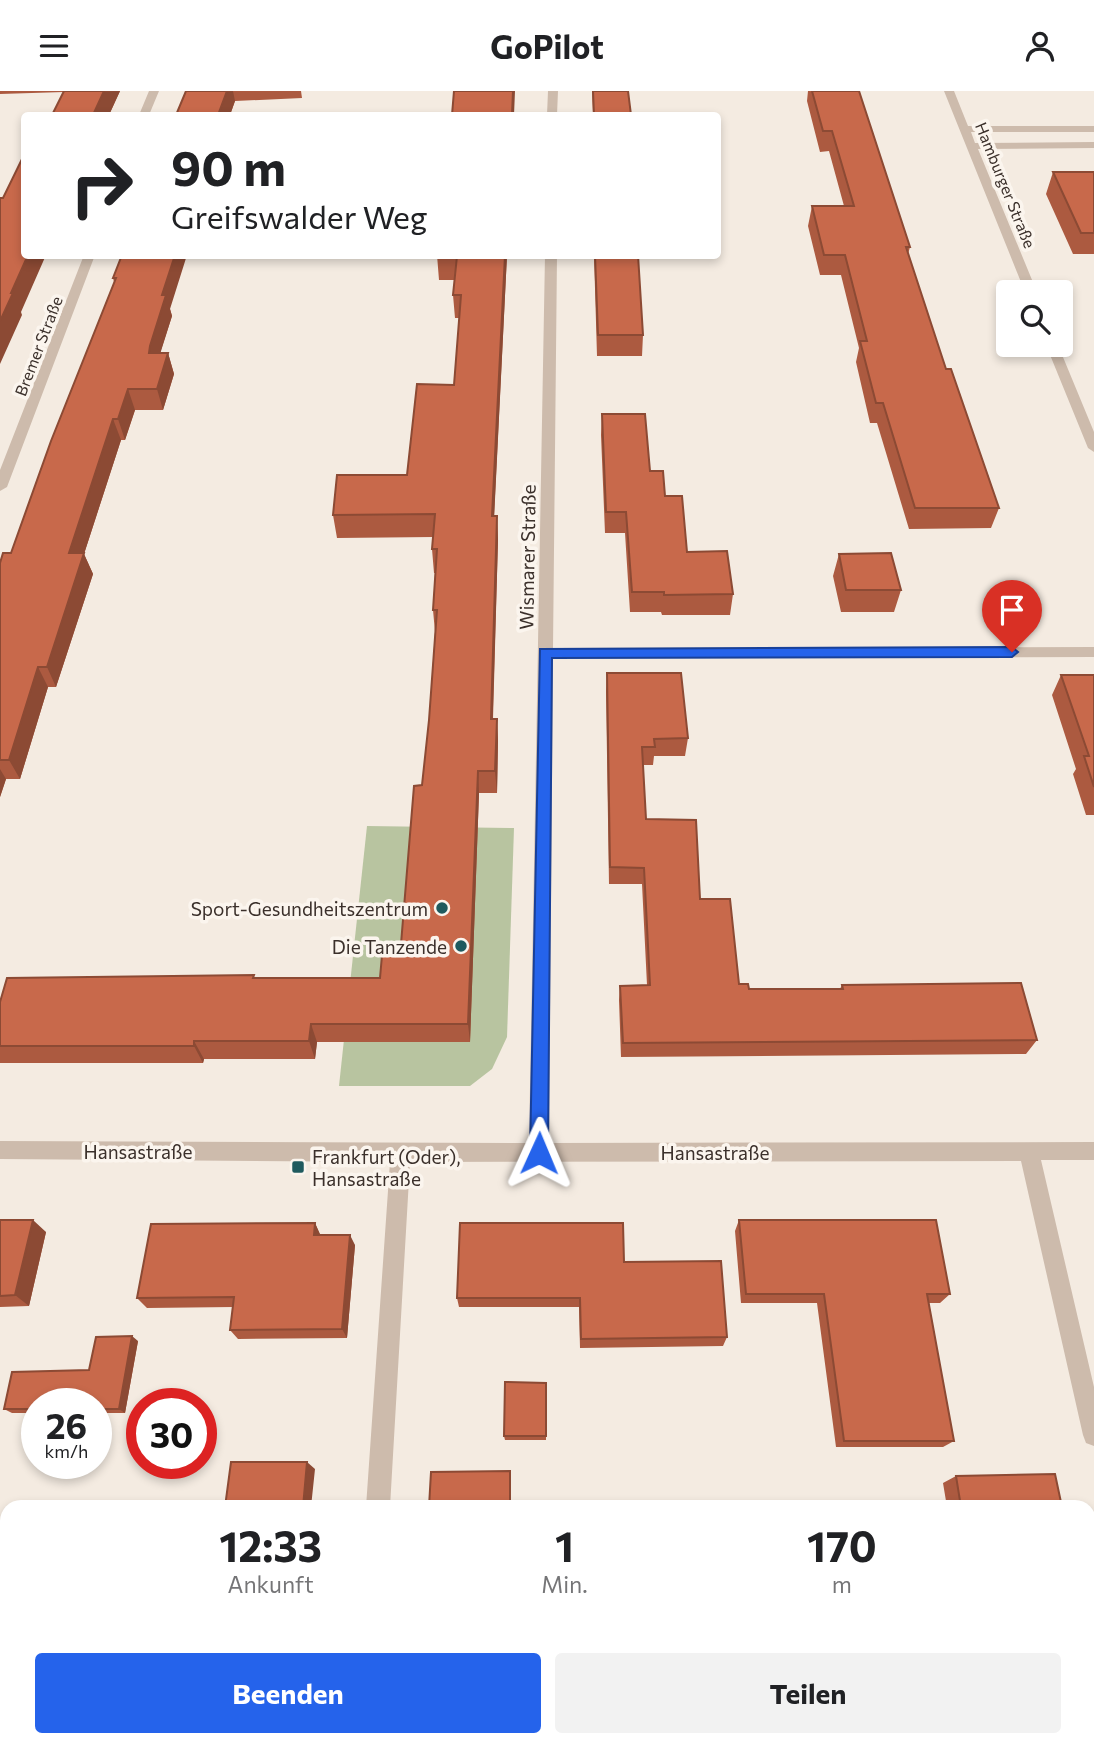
<!DOCTYPE html>
<html lang="de">
<head>
<meta charset="utf-8">
<style>
	:root { --surface:#fff; --page:#f2f2f2; --text:#202124; --muted:#757577; --accent:#2563eb }
	body { margin:0; font-family:Commissioner,sans-serif; background:var(--page); color:var(--text); height:100vh; display:flex; flex-direction:column; font-size:26px; white-space:nowrap }
	* { box-sizing:border-box; margin:0 }
	p { font-size:23px; color:var(--muted) }
	.icon { flex:none; width:38px; height:38px; fill:none; stroke:currentColor; stroke-width:2; stroke-linecap:round; stroke-linejoin:round }
	.map { position:relative; flex:1; overflow:hidden }
	.panel { position:absolute; left:0px; top:1409px; width:1096px; height:247px; display:flex; flex-direction:column; background:var(--surface); border-radius:21px 21px 0 0; box-shadow:0 4px 10px #0003 }
	.panel>* { flex:none }
	.guide { position:absolute; left:21px; top:21px; width:700px; height:147px; border-radius:7px; box-shadow:0 4px 10px #0003; background:#fff; color:var(--text); overflow:hidden }
	.tools { position:absolute; left:996px; top:189px; display:grid; gap:14px }
	.tools a { display:grid; place-items:center; width:77px; height:77px; border-radius:7px; background:var(--surface); box-shadow:0 4px 10px #0003; font-size:35px }
	.speed { position:absolute; left:21px; top:1297px; display:flex; gap:14px; font-size:35px; font-weight:700; text-align:center }
	.speed>* { display:grid; place-content:center; width:91px; height:91px; border-radius:50%; background:var(--surface); box-shadow:0 4px 10px #0003; line-height:1 }
	.speed small { font-size:18px; font-weight:400 }
	.speed .limit { border:10px solid #d22; background:#fff; color:#111 }
	.pin { position:absolute; display:grid; place-items:center; width:60px; height:60px; color:#fff; margin:-72px -30px; border-radius:50% 50% 50% 0; rotate:-45deg; box-shadow:0 0 7px #0007 }
	.pin .icon { rotate:45deg }
	.me { position:absolute; width:77px; margin:-38px; rotate:1deg; stroke-linejoin:round; filter:drop-shadow(0 0 5px #0008) }
	.turn { display:flex; align-items:center; gap:24px; height:147px; padding:0 35px; font-size:32px }
	.turn .icon { width:91px; height:91px; stroke-width:2.5 }
	.turn b { display:block; font-size:49px; line-height:60px }
	.eta { display:flex; justify-content:space-evenly; align-items:center; height:119px; text-align:center }
	.eta b { font-size:42px; font-weight:700; line-height:49px }
	.cta { display:flex; gap:14px; margin-top:auto; padding:14px 35px }
	.cta a { flex:1; height:80px; border-radius:7px; background:var(--accent); color:#fff; font-size:28px; font-weight:700; line-height:80px; text-align:center }
	.cta a+a { background:var(--page); color:var(--text) }
	header { display:flex; justify-content:space-between; align-items:center; height:91px; padding:0 35px; background:var(--surface); font-size:32px; font-weight:700 }
	.map>svg:first-child { display:block }
</style>
</head>
<body>
<header><svg class="icon" aria-label="menu" viewBox="0 0 24 24"><path d="M4 6h16M4 12h16M4 18h16"/></svg>GoPilot<svg class="icon" aria-label="person" viewBox="0 0 24 24"><circle cx="12" cy="8" r="4"/><path d="M4 21q1-7 8-7t8 7"/></svg></header>
<div class="map">
<svg width="1094" height="1654" viewBox="0 0 1094 1654">
	<rect width="100%" height="100%" fill="#f4ebe1"/>
	<path fill="#b8c4a0" d="M367,735L514,737L507,946L492,978L470,995H339Z"/>
	<g fill="none" stroke-linecap="round" stroke-linejoin="round">
		<path fill="#cdbbac" fill-rule="evenodd" d="M149,0H159L149,24H139Z
			M548,0H558L557,24H547Z
			M944,0H954L968,35H1094V41H971L975,52L1094,51V57L978,58L1037,201H1025Z
			M84,164H95L7,396L0,400V379Z
			M545,164H557L553,557L1094,556V566L553,567L549,1052L1094,1051V1069H1041L1094,1296V1355L1086,1352L1083,1344L1021,1070L410,1071L390,1416H366L390,1071L0,1068V1050L529,1052Z
			M1046,254H1058L1094,341V361L1088,357Z
			M349,1648H375V1654H349Z"/>
	</g>
	<path fill="#ac5a40" d="M0,0H120L109,24L64,1L0,3Z
		M186,0H301L302,7L235,10L230,24H176Z
		M592,0H628L631,24H593Z
		M808,0H859L910,156L908,163L946,278L999,417L991,437L909,438L877,332H870L856,271L859,257L841,184H820L808,135L812,115H844L829,60L820,61L807,10Z
		M1053,81H1094V163H1073L1046,103Z
		M122,164L170,218L172,225L160,262H168L174,283L163,319H135L125,349H121L84,463L93,483L56,596H48L20,688H6L0,706V472L11,462L114,191L113,187Z
		M437,164H507L494,425H497L498,449L493,628H497L498,650L497,702H479L470,951H317L315,968H204L203,972H0V911L255,887H380L401,853L422,694L429,629L435,541L433,519L435,482H434L432,458L433,446L337,447L333,424L407,384L454,294L459,227H455L453,204L455,189H439Z
		M594,164H638L643,244L642,265H597Z
		M602,323L650,380L665,405L687,461L733,503L730,524H662L661,521H630L625,442H605L601,344Z
		M839,463L901,499L894,521H841L833,485Z
		M607,582L688,647L685,665H654L653,674H643L646,728L700,808L739,893L749,898H840L842,894L1037,949L1026,963L621,966L619,909L620,895L647,894L642,793H609L606,600Z
		M1061,584H1094V724H1086L1073,683L1076,678L1052,604Z
		M0,1129L46,1141L29,1215L0,1216Z
		M739,1129L950,1203L940,1212H929L954,1350L943,1356H836L817,1212H741L735,1140Z
		M315,1132L320,1144L355,1154L347,1247L238,1248L230,1239L233,1216L147,1217L137,1207Z
		M624,1171L727,1246L723,1255L580,1257L579,1216H459L457,1207Z
		M138,1250L125,1322H96V1312H37V1322H12L4,1318L89,1279Z
		M546,1292V1349H505L504,1345Z
		M956,1385L1062,1416H947L943,1392Z
		M992,1648H1088L1094,1654H993Z"/>
	<path fill="#8c4a34" d="M104,0H120L109,24H93Z
		M227,0H233L235,10L230,24H218Z
		M513,0H515L514,24H512Z
		M28,164H46L21,221L22,224L0,273V230L11,202Z
		M175,164H187L170,218L172,225L156,276L149,262L150,255L162,204Z
		M505,164H507L493,449L492,425Z
		M168,262L174,283L163,319L157,298Z
		M128,298L135,319L125,349L118,328Z
		M113,328L121,349L84,463L93,483L56,596L47,576L69,462Z
		M497,425L498,449L492,650L491,628Z
		M38,576L48,596L20,688L9,669Z
		M497,628L498,650L497,702L495,680Z
		M0,678L6,688L0,706Z
		M478,680L479,702L470,951L468,933Z
		M311,933L317,951L315,968L309,950Z
		M194,950L204,968L203,972L194,955Z
		M33,1129L46,1141L29,1215L15,1204Z
		M315,1132L320,1143L319,1154L314,1144Z
		M350,1144L355,1154L347,1247L342,1238Z
		M132,1245L138,1250L125,1322L119,1318Z
		M307,1371L315,1378L311,1416H303Z
		M510,1380L511,1386V1416H510Z"/>
	<path fill="#c8694b" stroke="#8c4a34" stroke-width="2" d="M64,0H104L93,24H52Z
		M186,0H227L218,24H176Z
		M454,0H513L512,24H452Z
		M593,0H628L631,24H594Z
		M812,0H859L910,156H906L946,278H951L999,417H915L883,312H876L860,250H867L845,164H824L812,115H854L832,40H823Z
		M24,64V164H28L11,202H13L0,230V107H3Z
		M1053,81H1094V142H1081Z
		M122,164H175L162,204H166L150,255L149,262H168L157,298H128L118,328H113L69,462H84L47,576H38L9,669H0V472L3,462H11L51,350L116,187H113Z
		M437,164H505L492,425H497L491,628H497L495,680H478L468,933H311L309,950H194V955H0V911L7,887L254,884L253,887H380L383,853H401L414,695L422,694L429,629L437,519H433L437,458H432L435,423L333,424L337,384H407L417,293L454,294L461,204H453L457,165Z
		M595,164H638L643,244H598Z
		M602,323H645L650,380H663L665,405H682L687,461L727,460L733,503L664,504V501H632L626,421H606Z
		M891,462L901,499H846L839,463Z
		M607,582H681L688,647L654,648L655,656H642L646,728L696,729L700,808H730L739,893H748L749,898H843L842,894L1021,892L1037,949L623,952L620,895L650,894L644,777L610,776Z
		M1061,584H1094V696L1084,665H1089Z
		M0,1129H33L15,1204L0,1205Z
		M739,1129H936L950,1203H927L954,1350H844L824,1203H746Z
		M315,1132L314,1144H350L342,1238L230,1239L234,1206L137,1207L151,1133Z
		M460,1132H623L624,1171L721,1170L727,1246L581,1248L580,1207H457Z
		M132,1245L119,1318H96V1312H37V1318H4L12,1281L89,1279L96,1246Z
		M505,1291L546,1292V1345H504Z
		M231,1371H307L303,1416H225Z
		M510,1380V1416H429L431,1381Z
		M1055,1383L1062,1416H961L956,1385Z
		M1088,1627L1094,1654H1008L1007,1648H1088Z"/>
	<path fill="#2563eb" stroke="#184099" stroke-width="2" d="M1012,556L1018,561L1012,566L552,567L548,1062L545,1068L539,1070L533,1068L530,1062L540,558Z"/>
	<g fill="#1f5a5e" stroke="#fbf5ee" stroke-width="2.5">
		<circle cx="442" cy="817" r="7"/>
		<circle cx="461" cy="855" r="7"/>
		<rect x="291" y="1069" width="14" height="14" rx="3.5"/>
	</g>
	<g text-anchor="middle" dominant-baseline="central" stroke-width="7" stroke-linejoin="round" paint-order="stroke">
		<g font-size="16" fill="#3b302b" stroke="#fbf5ee">
			<text transform="translate(1006 94) rotate(68)">Hamburger Straße</text>
			<text transform="translate(38 255) rotate(-69)">Bremer Straße</text>
		</g>
		<g font-size="19" fill="#3b302b" stroke="#fbf5ee">
			<text transform="translate(527 466) rotate(-89)">Wismarer Straße</text>
			<text x="138" y="1060">Hansastraße</text>
			<text x="715" y="1061">Hansastraße</text>
		</g>
		<g font-size="19" fill="#3b302b" stroke="#fbf5ee" text-anchor="end">
			<text x="428" y="817">Sport-Gesundheitszentrum</text>
			<text x="447" y="855">Die Tanzende</text>
			<text x="312" y="1065" text-anchor="start">Frankfurt (Oder),<tspan x="312" dy="22">Hansastraße</tspan></text>
		</g>
	</g>
</svg>
<div class="tools">
<a><svg class="icon" aria-label="search" viewBox="0 0 24 24"><circle cx="10" cy="10" r="6"/><path d="M15 15l6 6"/></svg></a>
</div>
<div class="speed"><div>26<small>km/h</small></div><div class="limit">30</div></div>
<div class="pin" style="left:1012px;top:561px;background:#d93025"><svg class="icon" aria-label="arrive" viewBox="0 0 24 24"><path d="M6 21V4h12l-3 4 3 4H6"/></svg></div>
<svg class="me" style="left:539px;top:1062px" viewBox="-20 -20 40 40"><path d="M0-17L14 15 0 8-14 15z" fill="#2563eb" stroke="#fff" stroke-width="4"/></svg>
<div class="guide">
<div class="turn"><svg class="icon" aria-label="right" viewBox="0 0 24 24"><path d="M7 20v-9h11M14 6l5 5-5 5"/></svg><div><b>90 m</b>Greifswalder Weg</div></div>
</div>
<section class="panel">
<div class="eta">
<div><b>12:33</b><p>Ankunft</p></div>
<div><b>1</b><p>Min.</p></div>
<div><b>170</b><p>m</p></div>
</div>
<div class="cta"><a>Beenden</a><a>Teilen</a></div>
</section>
</div>
</body>
</html>
